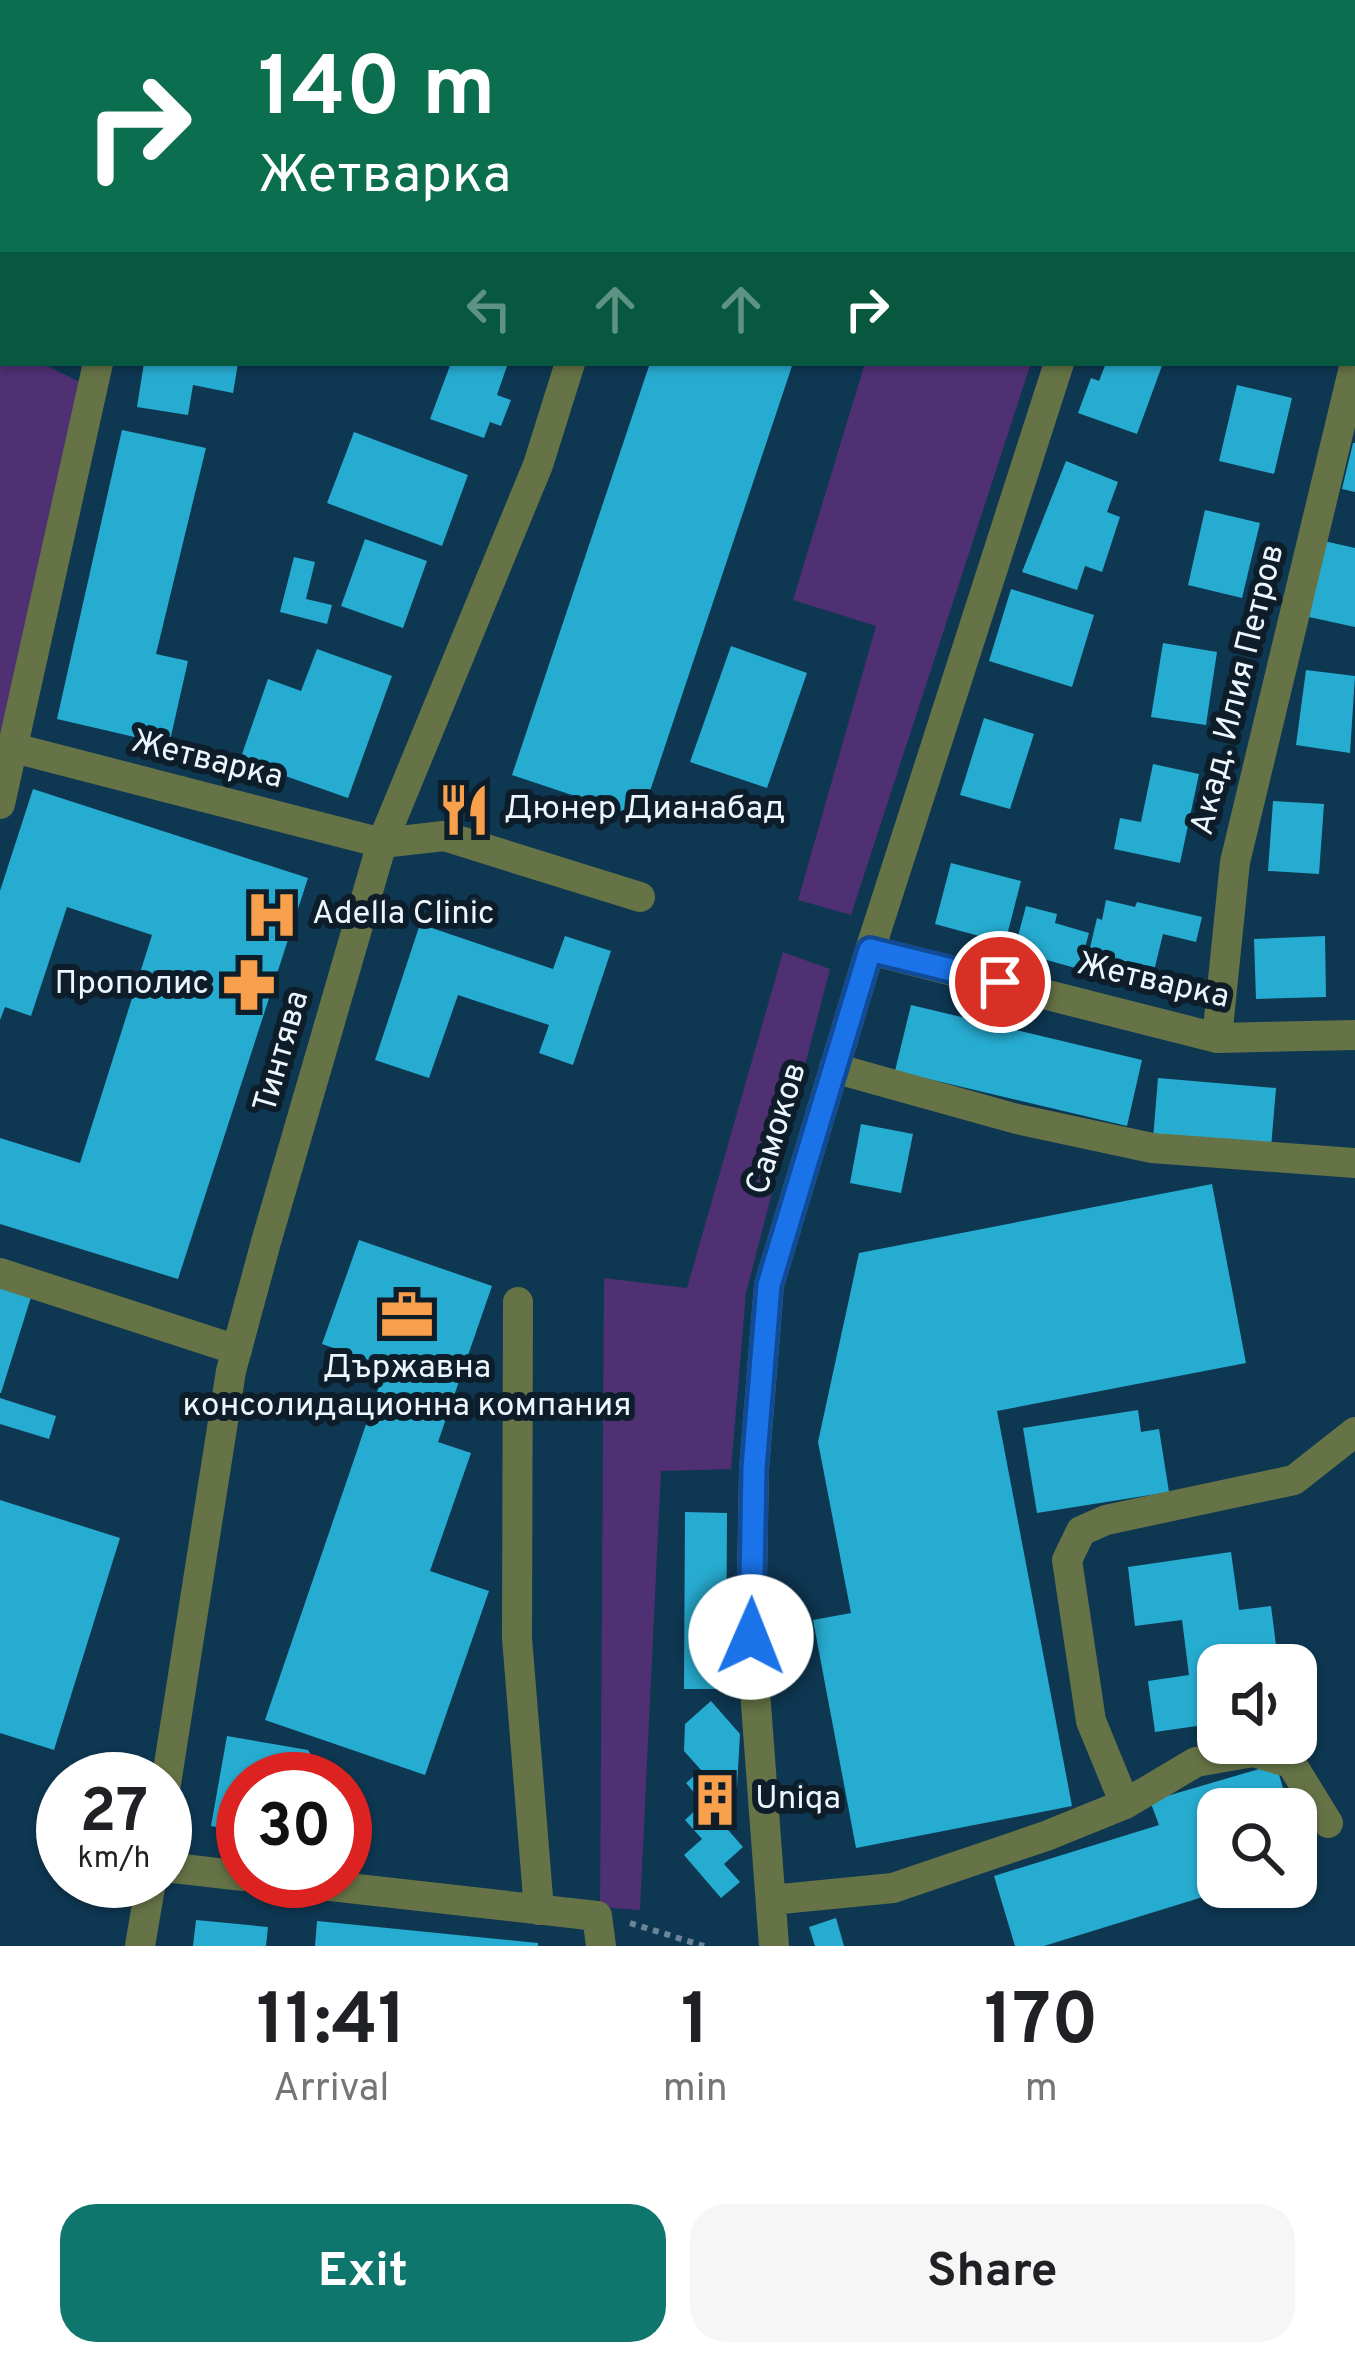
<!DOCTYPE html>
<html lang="en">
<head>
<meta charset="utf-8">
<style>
	:root { --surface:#fff; --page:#f6f6f6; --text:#202124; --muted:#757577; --accent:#0f766e }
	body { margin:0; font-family:Overpass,sans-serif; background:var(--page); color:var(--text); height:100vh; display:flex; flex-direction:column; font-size:45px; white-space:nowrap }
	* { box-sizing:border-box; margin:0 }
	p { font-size:39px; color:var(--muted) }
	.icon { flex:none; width:66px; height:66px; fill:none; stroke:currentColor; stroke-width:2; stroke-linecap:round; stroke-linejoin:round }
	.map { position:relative; height:1946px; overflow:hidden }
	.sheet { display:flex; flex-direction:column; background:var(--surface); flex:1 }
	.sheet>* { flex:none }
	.guide { position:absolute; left:0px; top:0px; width:1356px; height:366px; box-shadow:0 3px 9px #0004; background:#0b6e4f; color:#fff; overflow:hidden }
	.fabs { position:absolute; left:1197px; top:1644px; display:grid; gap:24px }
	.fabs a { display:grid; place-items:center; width:120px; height:120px; border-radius:24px; background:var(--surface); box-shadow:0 3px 9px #0004; font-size:60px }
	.speed { position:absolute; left:36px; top:1752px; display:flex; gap:24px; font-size:60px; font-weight:700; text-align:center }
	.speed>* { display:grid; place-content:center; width:156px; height:156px; border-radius:50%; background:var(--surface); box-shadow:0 3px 9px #0004; line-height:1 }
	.speed small { font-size:30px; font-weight:400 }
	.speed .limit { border:18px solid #d22; background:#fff; color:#111 }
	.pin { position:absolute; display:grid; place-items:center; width:102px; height:102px; color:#fff; margin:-51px; border:6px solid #fff; border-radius:50%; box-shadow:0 3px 12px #0007 }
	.me { position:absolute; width:132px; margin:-66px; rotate:1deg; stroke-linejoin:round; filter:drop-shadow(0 0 9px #0008) }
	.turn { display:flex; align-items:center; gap:42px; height:252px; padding:0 60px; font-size:54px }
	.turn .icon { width:156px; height:156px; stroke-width:2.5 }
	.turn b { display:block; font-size:84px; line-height:102px }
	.lanes { display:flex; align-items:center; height:114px; padding:0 60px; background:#0003; justify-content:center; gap:60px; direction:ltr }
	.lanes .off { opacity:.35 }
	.eta { display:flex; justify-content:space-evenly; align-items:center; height:204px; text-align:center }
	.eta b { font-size:72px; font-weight:700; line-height:84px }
	.primary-button { display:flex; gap:24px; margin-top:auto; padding:24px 60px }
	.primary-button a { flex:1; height:138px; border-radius:36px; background:var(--accent); color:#fff; font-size:48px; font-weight:700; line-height:138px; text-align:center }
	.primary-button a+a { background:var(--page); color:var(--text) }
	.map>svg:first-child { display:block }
</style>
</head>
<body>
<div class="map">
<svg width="1355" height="1946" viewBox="0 0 1355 1946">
	<rect width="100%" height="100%" fill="#0e3752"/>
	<path fill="#4e3073" d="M0,343L3,363H41L92,388L0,804Z
		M865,363H1031L851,915L798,900L876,626L793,600Z
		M783,952L830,969L746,1293L731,1469L661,1471L640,1910L600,1907L604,1278L687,1288Z"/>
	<path fill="#27acd1" d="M144,363H238L233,393L193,385L188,415L137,407Z
		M451,363H508L497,395L511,400L501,426L490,422L484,438L430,419Z
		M650,363H793L641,818L512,775Z
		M1106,363H1163L1137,434L1078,413L1091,378L1099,381Z
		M1237,385L1292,398L1274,474L1219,461Z
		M122,430L206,448L156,654L188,661L169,745L57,719Z
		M354,432L468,475L442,546L327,503Z
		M1353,443H1355V492L1342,489Z
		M1066,461L1118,482L1107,512L1120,517L1102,572L1085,566L1077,590L1022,572Z
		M1205,510L1260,523L1242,598L1188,585Z
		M365,539L427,561L403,628L341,606Z
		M1324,541L1355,548V627L1309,617Z
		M294,557L315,562L306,599L332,605L327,624L280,612Z
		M1011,589L1094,615L1072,687L989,661Z
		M1163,643L1217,652L1206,725L1151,717Z
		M731,646L807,673L767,788L690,762Z
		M317,649L392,676L348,798L240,760L268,679L301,691Z
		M1306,670L1355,676L1350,753L1296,745Z
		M984,718L1034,734L1010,809L960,795Z
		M1153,764L1199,774L1180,863L1114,849L1120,818L1141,822Z
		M33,789L308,878L178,1279L0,1224V1138L80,1163L152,935L67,907L31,1016L5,1007L0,1020V891Z
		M1273,801L1324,804L1319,874L1268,871Z
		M951,863L1021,881L1005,943L935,924Z
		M1106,900L1135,907L1137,902L1202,917L1196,942L1163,934L1153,975L1120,967L1118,973L1086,965L1097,918L1102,920Z
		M1026,906L1057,914L1055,923L1089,933L1079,969L1014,951Z
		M420,924L553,969L565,936L611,951L573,1065L539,1053L549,1025L458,995L429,1078L375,1060Z
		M1325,936L1326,997L1256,999L1254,939Z
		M911,1005L1142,1060L1127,1126L895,1071Z
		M1158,1078L1276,1088L1271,1148L1153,1139Z
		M861,1124L913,1134L901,1193L850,1183Z
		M1212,1184L1246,1363L997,1411L1072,1806L856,1848L813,1620L851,1613L818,1442L859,1253Z
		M359,1240L492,1286L438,1442L471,1453L430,1571L489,1591L425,1775L265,1720L386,1366L322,1344Z
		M0,1284L32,1294L1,1393H0Z
		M0,1398L56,1416L49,1439L0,1424Z
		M1138,1410L1141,1432L1159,1429L1169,1492L1037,1513L1023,1428Z
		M0,1500L120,1538L54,1750L0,1733Z
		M685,1512L727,1513L726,1689H684Z
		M1231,1552L1239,1610L1271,1606L1278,1661L1218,1665V1723L1155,1732L1148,1681L1189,1675L1182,1620L1135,1626L1128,1567Z
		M711,1701L740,1734L737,1787L726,1798L736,1809L721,1822L743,1847L724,1864L740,1882L721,1898L684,1855L702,1839L685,1820L703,1803L686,1783L701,1770L684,1751L685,1724Z
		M227,1736L308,1750L327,1779H243V1832L211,1826Z
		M1276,1764L1289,1809H1218V1887L1232,1888L1044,1946H1015L994,1876L1159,1825L1150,1801Z
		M836,1918L844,1946H815L809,1927Z
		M196,1920L268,1927L266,1946H193Z
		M317,1921L538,1943V1946H315Z"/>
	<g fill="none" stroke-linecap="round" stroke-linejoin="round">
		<path stroke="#6a8598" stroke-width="6" stroke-dasharray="6 6" stroke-linecap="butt" d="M1037,0L1039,3
			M630,1923L704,1946"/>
		<path stroke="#667346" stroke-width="30" d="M945,0L959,3
			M176,3L177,0
			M686,3L687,0
			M990,3L992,0
			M1174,3L1175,0
			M1353,109H1355
			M14,748L382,843L444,836L640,897
			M0,804L98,363
			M870,950L1217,1038L1355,1035
			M1217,1038L1235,862L1355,363
			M834,1068L1017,1119L1152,1148L1355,1163
			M0,1273L237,1350
			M518,1302L517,1638L539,1910
			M165,1790L231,1371L266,1242L382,843L538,465L570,363
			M1125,1804L1091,1721L1067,1560L1081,1531L1106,1520L1294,1480L1355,1432
			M165,1867L243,1876
			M286,1881L597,1916L601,1946
			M771,1900L893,1888L1046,1836L1125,1804L1196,1762L1253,1752L1291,1763L1328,1823
			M140,1946L151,1881
			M774,1946L751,1637L754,1469L769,1285L870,950L1059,363"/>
	</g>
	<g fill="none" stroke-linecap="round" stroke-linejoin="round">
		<g stroke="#114b97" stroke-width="30">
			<path id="route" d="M751,1637L754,1468L769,1285L870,950L1000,982"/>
		</g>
		<use href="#route" stroke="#1a73e8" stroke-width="21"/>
	</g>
	<defs>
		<g id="restaurant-bare" transform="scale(4.14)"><path d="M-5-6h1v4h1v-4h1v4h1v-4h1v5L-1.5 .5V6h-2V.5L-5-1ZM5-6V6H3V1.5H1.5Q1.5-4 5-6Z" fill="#f8a04b" stroke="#0d1d2a" stroke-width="2.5" paint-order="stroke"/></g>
		<g id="hospital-bare" transform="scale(4.14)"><path d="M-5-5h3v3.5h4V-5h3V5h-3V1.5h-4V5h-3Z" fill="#f8a04b" stroke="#0d1d2a" stroke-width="2.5" paint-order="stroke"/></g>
		<g id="pharmacy-bare" transform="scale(4.14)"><path d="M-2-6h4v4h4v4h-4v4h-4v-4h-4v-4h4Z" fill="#f8a04b" stroke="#0d1d2a" stroke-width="2.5" paint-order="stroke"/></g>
		<g id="office-bare" transform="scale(4.14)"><path d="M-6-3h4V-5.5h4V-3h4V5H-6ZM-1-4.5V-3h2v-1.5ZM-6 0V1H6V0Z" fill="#f8a04b" stroke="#0d1d2a" stroke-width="2.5" paint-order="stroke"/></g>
		<g id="building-bare" transform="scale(4.14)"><path d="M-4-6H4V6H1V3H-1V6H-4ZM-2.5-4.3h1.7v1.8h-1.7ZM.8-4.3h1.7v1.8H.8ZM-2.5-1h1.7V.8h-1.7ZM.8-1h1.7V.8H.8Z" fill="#f8a04b" stroke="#0d1d2a" stroke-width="2.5" paint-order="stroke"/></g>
	</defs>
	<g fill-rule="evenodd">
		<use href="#restaurant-bare" x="464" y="810"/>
		<use href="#hospital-bare" x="272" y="915"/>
		<use href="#pharmacy-bare" x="249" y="985"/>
		<use href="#office-bare" x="407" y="1315"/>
		<use href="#building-bare" x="715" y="1800"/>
	</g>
	<g text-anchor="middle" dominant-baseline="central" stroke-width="12" stroke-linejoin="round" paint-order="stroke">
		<g font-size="33" fill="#eef6fd" stroke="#0d1d2a">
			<text transform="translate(1239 690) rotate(-76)">Акад. Илия Петров</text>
			<text transform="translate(207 761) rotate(14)">Жетварка</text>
			<text transform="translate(1153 982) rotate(13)">Жетварка</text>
			<text transform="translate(283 1052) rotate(-74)">Тинтява</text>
			<text transform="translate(778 1129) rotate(-73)">Самоков</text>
		</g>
		<g font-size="33" fill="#eef6fd" stroke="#0d1d2a" text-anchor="start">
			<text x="504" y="810">Дюнер Дианабад</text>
			<text x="312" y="915">Adella Clinic</text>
			<text x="209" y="985" text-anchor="end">Прополис</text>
			<text x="407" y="1369" text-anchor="middle">Държавна<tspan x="407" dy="38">консолидационна компания</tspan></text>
			<text x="755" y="1800">Uniqa</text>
		</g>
	</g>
</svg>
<div class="fabs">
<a><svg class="icon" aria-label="sound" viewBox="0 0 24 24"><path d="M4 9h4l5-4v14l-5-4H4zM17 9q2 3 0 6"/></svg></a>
<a><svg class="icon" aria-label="search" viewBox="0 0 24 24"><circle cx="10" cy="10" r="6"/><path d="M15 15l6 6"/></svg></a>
</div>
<div class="speed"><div>27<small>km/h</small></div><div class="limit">30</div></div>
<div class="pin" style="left:1000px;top:982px;background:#d93025"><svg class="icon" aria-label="arrive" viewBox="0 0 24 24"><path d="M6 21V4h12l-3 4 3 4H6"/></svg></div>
<svg class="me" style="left:751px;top:1637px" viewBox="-20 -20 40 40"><circle r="19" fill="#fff"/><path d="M0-13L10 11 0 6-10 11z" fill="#1a73e8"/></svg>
<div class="guide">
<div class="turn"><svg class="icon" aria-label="right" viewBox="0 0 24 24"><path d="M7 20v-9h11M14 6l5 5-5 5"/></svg><div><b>140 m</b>Жетварка</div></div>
<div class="lanes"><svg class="icon off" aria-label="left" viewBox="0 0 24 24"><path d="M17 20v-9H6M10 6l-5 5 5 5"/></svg><svg class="icon off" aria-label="ahead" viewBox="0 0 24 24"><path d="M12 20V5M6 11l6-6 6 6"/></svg><svg class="icon off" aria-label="ahead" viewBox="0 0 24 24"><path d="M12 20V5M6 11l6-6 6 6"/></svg><svg class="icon" aria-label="right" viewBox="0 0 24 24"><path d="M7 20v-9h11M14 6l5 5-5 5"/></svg></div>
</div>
</div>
<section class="sheet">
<div class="eta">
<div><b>11:41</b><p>Arrival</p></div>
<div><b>1</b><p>min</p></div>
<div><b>170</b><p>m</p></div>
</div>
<div class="primary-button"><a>Exit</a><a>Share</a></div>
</section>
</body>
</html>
